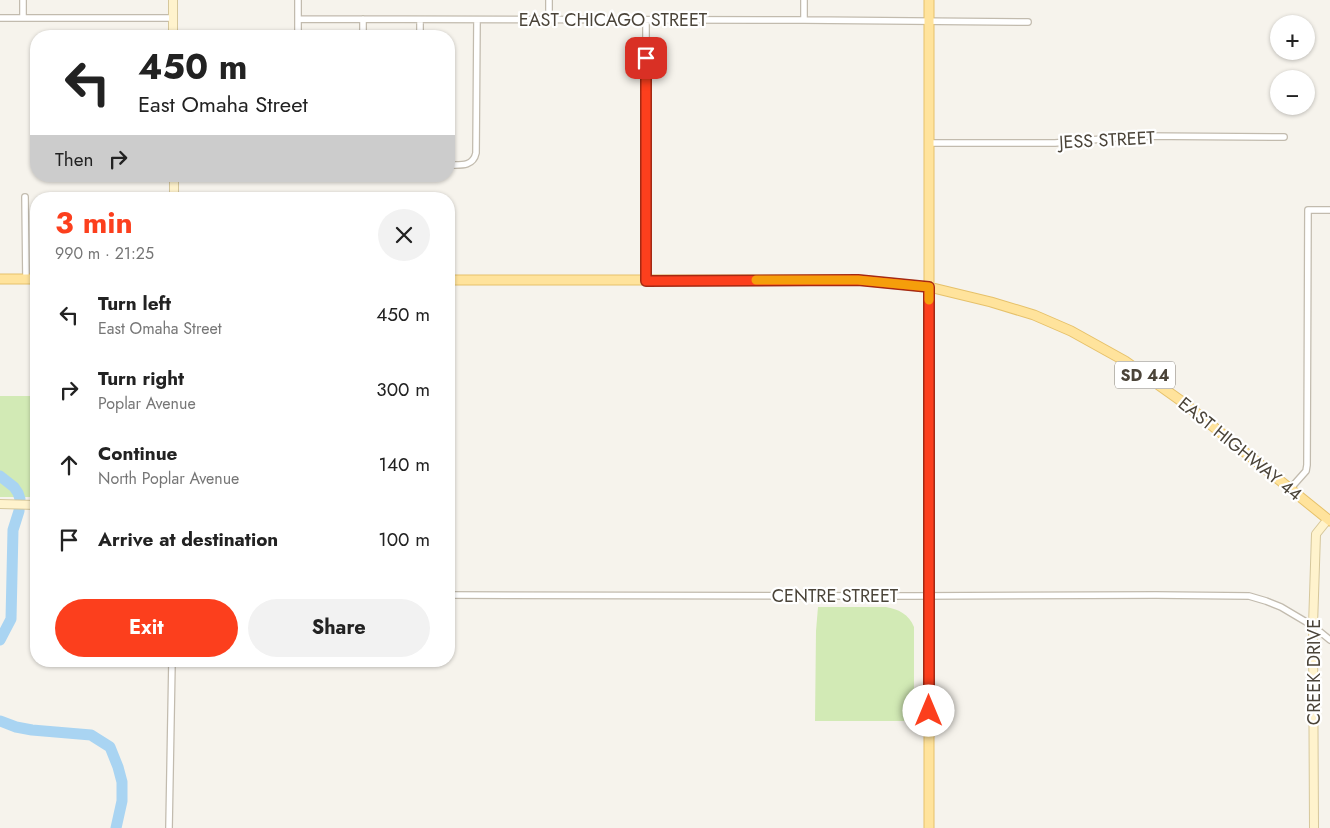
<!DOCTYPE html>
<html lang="en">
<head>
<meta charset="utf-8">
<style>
	:root { --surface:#fff; --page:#f2f2f2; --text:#222; --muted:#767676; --accent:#fc3f1d }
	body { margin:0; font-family:Jost,sans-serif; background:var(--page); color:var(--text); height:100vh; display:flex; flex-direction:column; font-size:19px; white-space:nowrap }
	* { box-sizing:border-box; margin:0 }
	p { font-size:16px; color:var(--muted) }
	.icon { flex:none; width:28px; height:28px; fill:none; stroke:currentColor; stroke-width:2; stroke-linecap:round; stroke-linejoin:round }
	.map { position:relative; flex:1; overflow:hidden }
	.drawer { position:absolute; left:30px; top:192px; width:425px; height:475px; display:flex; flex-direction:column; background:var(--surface); border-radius:20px; box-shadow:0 1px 4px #0004 }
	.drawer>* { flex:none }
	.guide { position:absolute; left:30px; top:30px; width:425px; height:152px; border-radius:20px; box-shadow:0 1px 4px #0004; background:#fff; color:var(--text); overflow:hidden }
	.tools { position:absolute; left:1270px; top:15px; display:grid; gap:10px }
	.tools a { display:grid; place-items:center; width:45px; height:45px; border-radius:50%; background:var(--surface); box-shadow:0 1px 4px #0004; font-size:25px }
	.pin { position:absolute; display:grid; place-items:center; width:42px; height:42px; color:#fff; margin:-21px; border-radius:10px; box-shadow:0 2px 8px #0006 }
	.me { position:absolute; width:55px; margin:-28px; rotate:0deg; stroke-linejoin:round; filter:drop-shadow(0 0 4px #0008) }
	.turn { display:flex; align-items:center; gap:18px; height:105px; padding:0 25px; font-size:22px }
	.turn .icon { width:65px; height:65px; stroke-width:2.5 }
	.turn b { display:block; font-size:35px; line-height:42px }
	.then { display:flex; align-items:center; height:48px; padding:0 25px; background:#0003; gap:10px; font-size:19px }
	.round { display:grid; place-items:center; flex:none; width:52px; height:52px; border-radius:26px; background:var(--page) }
	.head { display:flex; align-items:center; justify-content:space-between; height:85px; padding:0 25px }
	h1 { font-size:30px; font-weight:700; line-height:38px; color:var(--accent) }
	.action { display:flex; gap:10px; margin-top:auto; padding:10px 25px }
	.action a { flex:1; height:58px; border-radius:30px; background:var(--accent); color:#fff; font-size:20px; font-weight:700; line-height:58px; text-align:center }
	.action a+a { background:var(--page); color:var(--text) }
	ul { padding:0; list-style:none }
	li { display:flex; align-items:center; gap:15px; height:75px; padding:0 25px }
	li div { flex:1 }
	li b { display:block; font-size:19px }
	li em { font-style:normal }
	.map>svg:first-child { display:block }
</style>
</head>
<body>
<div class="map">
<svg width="1330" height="828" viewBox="0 0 1330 828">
	<rect width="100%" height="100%" fill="#f6f3ec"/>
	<path fill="#d2eab5" d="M0,396H36V497H0Z
		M818,607H886C898,609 909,614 914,627V721H815L816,631Z
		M288,661H365L363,666H294Z"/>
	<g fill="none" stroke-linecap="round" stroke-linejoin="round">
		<path stroke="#a9d4f2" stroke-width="11" d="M0,476L14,487L18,493L20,499L19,511L13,530L11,619L0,640
			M0,721L16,727L32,730L91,735L110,747L118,767L122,782V801L116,828"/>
		<g stroke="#c2bbae" stroke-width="8">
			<path id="street" d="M23,0V18
				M804,0V20
				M0,18H173
				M298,19L804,20L1028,22
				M549,20V0
				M646,20V281
				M298,36V0
				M363,36V19
				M420,36V20
				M929,143H1055L1138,136L1284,137
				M449,165C460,165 473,167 476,153L477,20
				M25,197L26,279
				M1290,489L1306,471L1307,465L1308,210H1330
				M449,595L914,596L1156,595L1249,596L1266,601L1281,607L1313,626L1330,640
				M169,828L172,661"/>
		</g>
		<g stroke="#d6c79b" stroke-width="10">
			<path id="secondary" d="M173,0V36
				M174,176V199
				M0,504L36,505
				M1314,828L1313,626L1316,534L1328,519"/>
		</g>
		<g stroke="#e6c16a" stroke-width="11">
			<path id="primary" d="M929,0V828
				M0,279H36
				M449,280H858L929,287L991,302L1034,315L1071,331L1125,361L1184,403L1330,521"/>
		</g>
		<use href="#street" stroke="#fff" stroke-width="5.5"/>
		<use href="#secondary" stroke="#fff3cd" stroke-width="8"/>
		<use href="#primary" stroke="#ffe39c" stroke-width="9"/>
	</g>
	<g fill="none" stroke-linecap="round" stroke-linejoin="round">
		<g stroke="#a42913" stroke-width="12">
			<path id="route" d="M646,58V281L858,280L929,287V711"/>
		</g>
		<use href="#route" stroke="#fc3f1d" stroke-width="9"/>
		<path stroke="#f59e0b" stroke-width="9" d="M756,280H858L929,287V300"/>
	</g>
	<g text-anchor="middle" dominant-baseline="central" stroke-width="4.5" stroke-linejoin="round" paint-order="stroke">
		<rect fill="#fff" stroke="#817c74" stroke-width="1" x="1115" y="361.5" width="60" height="27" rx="4"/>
		<g font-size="16" font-weight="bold" fill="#4b4439">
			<text x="1145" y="375">SD 44</text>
		</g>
		<g font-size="18" fill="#4b4439" stroke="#fff">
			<text x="613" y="20">EAST CHICAGO STREET</text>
			<text transform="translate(1107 140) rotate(-3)">JESS STREET</text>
			<text transform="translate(1240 449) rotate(39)">EAST HIGHWAY 44</text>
			<text x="835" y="596">CENTRE STREET</text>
			<text transform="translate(1314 672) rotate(-90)">CREEK DRIVE</text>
		</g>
	</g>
</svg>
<div class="tools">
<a>+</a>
<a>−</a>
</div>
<div class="pin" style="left:646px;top:58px;background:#d93025"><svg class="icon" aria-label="arrive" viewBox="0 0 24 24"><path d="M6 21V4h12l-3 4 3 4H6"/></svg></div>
<svg class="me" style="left:929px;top:711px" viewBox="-20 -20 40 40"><circle r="19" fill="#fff"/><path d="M0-13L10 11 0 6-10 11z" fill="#fc3f1d"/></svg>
<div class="guide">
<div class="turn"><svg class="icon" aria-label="left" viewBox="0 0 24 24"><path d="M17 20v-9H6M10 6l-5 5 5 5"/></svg><div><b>450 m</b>East Omaha Street</div></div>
<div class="then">Then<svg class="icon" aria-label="right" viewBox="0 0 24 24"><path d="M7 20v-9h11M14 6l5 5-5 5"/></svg></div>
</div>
<section class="drawer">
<div class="head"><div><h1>3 min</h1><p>990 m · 21:25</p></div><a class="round"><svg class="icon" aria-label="close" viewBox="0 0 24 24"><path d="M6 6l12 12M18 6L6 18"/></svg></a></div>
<ul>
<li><svg class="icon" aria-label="left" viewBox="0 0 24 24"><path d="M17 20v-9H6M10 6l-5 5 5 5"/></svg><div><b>Turn left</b><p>East Omaha Street</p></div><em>450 m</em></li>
<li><svg class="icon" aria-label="right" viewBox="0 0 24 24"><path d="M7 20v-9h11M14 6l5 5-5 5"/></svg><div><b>Turn right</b><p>Poplar Avenue</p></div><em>300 m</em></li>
<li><svg class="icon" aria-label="ahead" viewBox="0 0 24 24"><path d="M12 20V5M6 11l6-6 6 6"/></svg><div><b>Continue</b><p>North Poplar Avenue</p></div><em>140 m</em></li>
<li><svg class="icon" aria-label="arrive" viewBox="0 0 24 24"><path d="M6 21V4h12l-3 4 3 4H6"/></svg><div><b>Arrive at destination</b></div><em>100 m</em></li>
</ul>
<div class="action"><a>Exit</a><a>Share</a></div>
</section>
</div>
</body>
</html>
